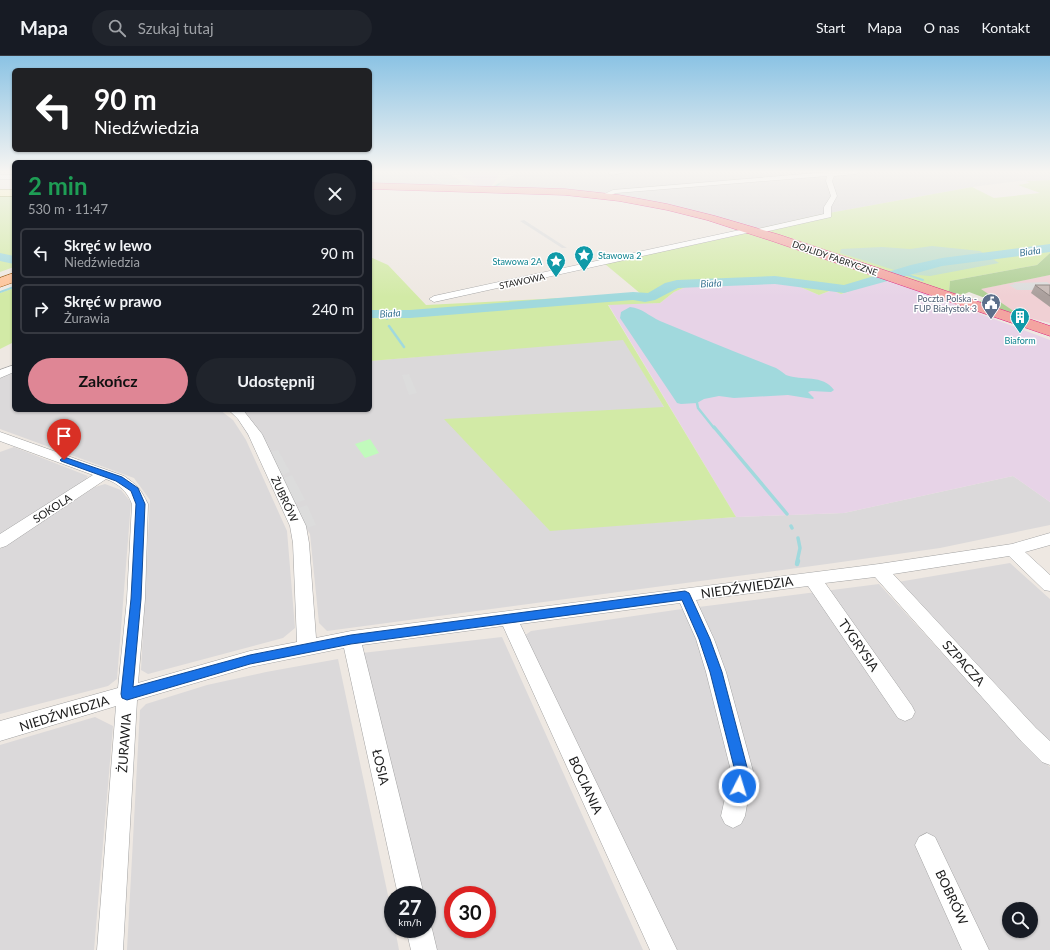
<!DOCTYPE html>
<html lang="pl">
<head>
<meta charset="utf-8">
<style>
	:root { --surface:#171b24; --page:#20242c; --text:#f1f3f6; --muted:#9ea1a6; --line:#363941; --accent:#df8695 }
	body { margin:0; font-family:Lato,sans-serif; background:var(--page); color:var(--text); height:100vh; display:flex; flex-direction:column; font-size:15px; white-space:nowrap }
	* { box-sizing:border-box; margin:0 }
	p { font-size:13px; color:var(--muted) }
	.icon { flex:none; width:22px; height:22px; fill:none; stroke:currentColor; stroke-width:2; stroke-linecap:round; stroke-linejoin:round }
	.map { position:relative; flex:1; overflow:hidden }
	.drawer { position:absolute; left:12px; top:104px; width:360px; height:252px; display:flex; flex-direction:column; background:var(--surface); border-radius:6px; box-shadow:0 1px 3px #0004 }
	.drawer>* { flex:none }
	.top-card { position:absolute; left:12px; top:12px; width:360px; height:84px; border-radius:6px; box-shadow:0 1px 3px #0004; background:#202124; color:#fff; overflow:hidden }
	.buttons { position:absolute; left:1002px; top:846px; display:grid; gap:8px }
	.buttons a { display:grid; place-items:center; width:36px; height:36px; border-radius:50%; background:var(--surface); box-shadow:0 1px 3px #0004; font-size:20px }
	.speed { position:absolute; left:384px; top:830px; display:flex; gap:8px; font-size:20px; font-weight:700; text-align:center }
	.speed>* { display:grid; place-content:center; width:52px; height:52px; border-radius:50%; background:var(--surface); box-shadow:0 1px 3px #0004; line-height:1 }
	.speed small { font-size:10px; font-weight:400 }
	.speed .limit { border:6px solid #d22; background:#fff; color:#111 }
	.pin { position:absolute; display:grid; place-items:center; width:34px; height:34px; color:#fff; margin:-41px -17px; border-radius:50% 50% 50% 0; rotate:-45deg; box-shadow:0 0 4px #0007 }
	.pin .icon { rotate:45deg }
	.me { position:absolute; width:44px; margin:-22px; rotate:5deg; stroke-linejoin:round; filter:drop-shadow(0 0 3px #0008) }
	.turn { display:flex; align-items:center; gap:14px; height:84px; padding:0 16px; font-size:18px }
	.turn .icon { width:52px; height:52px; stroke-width:2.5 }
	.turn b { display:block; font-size:28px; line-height:34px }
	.round { display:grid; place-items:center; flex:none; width:42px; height:42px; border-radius:21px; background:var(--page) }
	.overview { display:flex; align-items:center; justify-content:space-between; height:68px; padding:0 16px }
	h1 { font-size:24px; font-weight:700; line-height:30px; color:#1e9e55 }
	.button { display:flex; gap:8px; margin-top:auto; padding:8px 16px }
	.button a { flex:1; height:46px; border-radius:24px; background:var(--accent); color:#111; font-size:16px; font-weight:700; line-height:46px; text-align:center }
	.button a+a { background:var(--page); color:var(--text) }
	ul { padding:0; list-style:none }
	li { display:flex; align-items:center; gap:12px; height:50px; margin:0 8px 6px; padding:0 8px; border:2px solid var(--line); border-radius:6px }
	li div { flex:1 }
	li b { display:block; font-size:15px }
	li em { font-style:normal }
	header { display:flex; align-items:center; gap:24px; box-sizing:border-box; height:56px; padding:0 20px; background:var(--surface); border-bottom:1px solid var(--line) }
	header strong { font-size:19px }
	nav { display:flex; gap:22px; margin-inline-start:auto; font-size:14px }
	.search { width:280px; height:36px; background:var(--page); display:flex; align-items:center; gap:10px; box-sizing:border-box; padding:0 14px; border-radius:22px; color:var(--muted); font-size:15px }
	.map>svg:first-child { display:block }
</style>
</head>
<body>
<header>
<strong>Mapa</strong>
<div class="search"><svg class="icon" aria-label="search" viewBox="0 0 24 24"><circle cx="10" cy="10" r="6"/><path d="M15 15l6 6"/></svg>Szukaj tutaj</div>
<nav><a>Start</a><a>Mapa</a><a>O nas</a><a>Kontakt</a></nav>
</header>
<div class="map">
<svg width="1050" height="894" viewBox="0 0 1050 894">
	<rect width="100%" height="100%" fill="#eee8e2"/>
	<path fill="#dbd9da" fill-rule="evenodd" d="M370,116H426L447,130L370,128Z
		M519,116H1050V124L1018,125L972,131L818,159L756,173L626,141L491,131Z
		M623,283L664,351L550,474L736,461L844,457L1013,420L1050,446V469L940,492L827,508L327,575L319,567L310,478L232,354H370V305Z
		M14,315V354H220L233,364L246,384L287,475L295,572L283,582L148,618L141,614L150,444L134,422L0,373V322Z
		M14,391L88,420L86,424L0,479V396Z
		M105,428L121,434L131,446L117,623L108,630L0,658V493L95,431Z
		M1010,507L1050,543V686L1024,661L898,526Z
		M879,528L1007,668L1050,711V894H677L524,580L531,575L675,554ZM1009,853H1031V875H1009Z
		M502,581L643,894H435L427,860V839H422L362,597ZM453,839H487V873H453Z
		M338,603L393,863V873H395L399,894H127L140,654L146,648L207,629L266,616Z
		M95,661L113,670L94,894H0V689Z"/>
	<path fill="#f0d0d4" d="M1050,219V267L1021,260L980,233Z"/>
	<path fill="#e7d3e7" d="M457,116H498V121L491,131H479Z
		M886,223L1050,284V446L1013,420L844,457L736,461L608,248L660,247L674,236L692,228L774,224L791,227L819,239L832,234L841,238Z"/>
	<path fill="#d2eaa6" d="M1050,124V197L1037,209L950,225L949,236L898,219L841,238L832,234L819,239L791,227L774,224L692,228L674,236L660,247L608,249L736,461L550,475L444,363L664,351L623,284L370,305V201L388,209L426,249L641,238L605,208L753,176L756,173L818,159L972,131L994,142L1040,137L1018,129L1030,127L1026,125Z
		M14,139V211L0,216V140Z
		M14,232V286L0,293V237Z"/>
	<path fill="#afcf95" d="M1050,197V219L981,233L1021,260L979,246L985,242L969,236L962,239L949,236L950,225L1037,209Z"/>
	<path fill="#beddca" d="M932,190L980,195L999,207L930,220L907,218L840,197L841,193L882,191L910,193Z"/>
	<path fill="#c1fabc" d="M370,383L379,397L365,402L355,388Z"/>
	<path fill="#dcdcdc" d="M447,116L462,126L457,128H444L431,118Z
		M524,164L567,192H562L520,165Z
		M1047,226L1050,228L1049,234H1017L1009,229L1015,228L1013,227Z
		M409,318L417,337L409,339L402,319Z
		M278,394L290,416L282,419L270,396Z
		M292,419L305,444L295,447L283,422Z
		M307,449L316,469L307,472L298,452Z"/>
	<path fill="#a1d9dd" d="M630,251C642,252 649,260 660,265C699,281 737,297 776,312C780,314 783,317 786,319C802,325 823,318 834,334L831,336L811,335L808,336L814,342L813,343L788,339L734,342L719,340L704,343L697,347L681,348L677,347L671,338L620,262L621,256Z"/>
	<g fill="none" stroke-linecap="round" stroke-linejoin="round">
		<path stroke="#a1d9dd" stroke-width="1.5" d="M495,131L499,128"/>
		<path stroke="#a1d9dd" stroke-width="2" d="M902,217L923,224
			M0,236L14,231
			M387,259V263"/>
		<path stroke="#a1d9dd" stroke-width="2.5" d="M389,270L404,291
			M697,347L698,352L714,372"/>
		<path stroke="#a1d9dd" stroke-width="3.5" d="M714,371L787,458
			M791,470L792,472
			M797,506L800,492L798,482"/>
		<path stroke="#a1d9dd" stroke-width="4.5" d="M797,508L798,505"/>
		<path fill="#a1d9dd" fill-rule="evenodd" d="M1050,188V196L942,210L844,237L775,228L678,232L655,244L645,246L633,244L410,262H370V254H410L633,236L648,237L665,227L677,224L775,220L844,229L911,209L942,202Z
			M0,197L14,200V208L0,205Z"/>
		<g stroke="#a3a3a3" stroke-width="1">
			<path id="minor" d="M608,116H628L611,119L609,118Z
				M829,116H859L856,118L834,120L832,125L837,140L831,151V161L755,178L751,176L434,246L429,243L434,240L749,172L753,174L824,158V151L831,140L826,125L827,120L616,137L603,142L600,140L613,134Z
				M0,119H14V123H0Z
				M14,309V316L0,322V314Z
				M229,354H243L262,378L306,470L309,487L316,582L351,575L879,508L1012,488L1050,477V489L1025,496L1050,519V535L1044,534L1009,500L893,518L1036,672L1050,685V709L1042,706L1022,686L875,521L825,527L912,650L915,656L912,662L905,665L898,662L808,530L696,544L714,583L726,616L753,715L745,760L741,768L733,772L725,768L721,760L731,715L706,616L696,583L680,547L520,568L677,894H650L503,570L362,589L424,839H398L344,592L250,611L137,644L123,894H97L116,650L0,685V665L118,632L127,543L132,448C127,435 119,428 106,423L6,490L0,492V478L93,419L0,385V376L124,420C138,430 140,432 148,448L145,543L138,627L250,595L297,586L293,487L290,470L248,378L238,363Z
				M927,777L935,781L989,894H962L915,789L919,781Z
				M427,863L432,873L437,894H411L406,873H427Z"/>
		</g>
		<g stroke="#757002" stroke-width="1">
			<path id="secondary" d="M0,134H14V140H0Z"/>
		</g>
		<g stroke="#954d00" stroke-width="1">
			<path id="primary" d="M14,217V226L0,231V222Z"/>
		</g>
		<g stroke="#dc1f7d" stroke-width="1">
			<path id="trunk" d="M370,127L565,133L619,139L667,148L715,160L780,179L1050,270V280L772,185L707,164L667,154L619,145L565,139L370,133Z"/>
		</g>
		<use href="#minor" fill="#fff" fill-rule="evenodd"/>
		<use href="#secondary" fill="#fbf4b3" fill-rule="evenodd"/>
		<use href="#primary" fill="#fec297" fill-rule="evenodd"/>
		<use href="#trunk" fill="#f3a4a0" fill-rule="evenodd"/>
	</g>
	<path fill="#aa9f9c" d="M1035,229H1050V251L1031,237Z"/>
	<path fill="#c6b9b5" stroke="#8b827f" d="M1035,229H1050V240Z"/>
	<linearGradient id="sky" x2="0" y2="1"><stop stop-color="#8bc3e4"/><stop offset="0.48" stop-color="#f7f5f2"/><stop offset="1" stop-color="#f7f5f2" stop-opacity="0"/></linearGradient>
	<rect width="1050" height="241" fill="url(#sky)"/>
	<path fill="#1a73e8" stroke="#114b97" d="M64,401L122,421L138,432L145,448L141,543L133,631L250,599L351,579L685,535L689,537L690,539L710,583L722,616L748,715L744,735L739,737L734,735L732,730L735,715L710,616L699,583L682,544L351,588L250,608L127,644L122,642L121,638L131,543L136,448L131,435L116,425L61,405L60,404Z"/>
	<defs>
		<g id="sight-pin" transform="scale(1)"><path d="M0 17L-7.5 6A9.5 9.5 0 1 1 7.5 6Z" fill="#0f9aa8" stroke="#fff"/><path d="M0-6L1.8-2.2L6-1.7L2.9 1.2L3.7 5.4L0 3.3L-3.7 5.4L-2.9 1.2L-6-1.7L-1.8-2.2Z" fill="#fff"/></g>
		<g id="civic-pin" transform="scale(1)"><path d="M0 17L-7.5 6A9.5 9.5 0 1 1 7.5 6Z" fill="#5c6f8a" stroke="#fff"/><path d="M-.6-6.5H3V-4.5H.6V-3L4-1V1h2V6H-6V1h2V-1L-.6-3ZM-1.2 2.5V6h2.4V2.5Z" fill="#fff"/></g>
		<g id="building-pin" transform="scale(1)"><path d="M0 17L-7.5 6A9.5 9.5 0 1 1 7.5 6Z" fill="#0f9aa8" stroke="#fff"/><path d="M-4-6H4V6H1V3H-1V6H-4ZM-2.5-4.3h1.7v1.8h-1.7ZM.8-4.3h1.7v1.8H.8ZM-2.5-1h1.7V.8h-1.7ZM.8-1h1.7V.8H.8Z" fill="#fff"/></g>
	</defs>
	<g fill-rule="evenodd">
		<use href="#sight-pin" x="584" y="199"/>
		<use href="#sight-pin" x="556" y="205"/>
		<use href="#civic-pin" x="991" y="247"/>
		<use href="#building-pin" x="1020" y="261"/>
	</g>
	<g text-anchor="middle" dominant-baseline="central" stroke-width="3" stroke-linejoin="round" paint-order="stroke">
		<g font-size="9" fill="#0d838f" stroke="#fff" text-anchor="start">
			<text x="598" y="199">Stawowa 2</text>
			<text x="542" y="205" text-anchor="end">Stawowa 2A</text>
			<text x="1020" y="284" text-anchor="middle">Biaform</text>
		</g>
		<g font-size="9" fill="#1c1c1c" stroke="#fff">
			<text transform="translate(835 202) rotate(19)">DOJLIDY FABRYCZNE</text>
			<text transform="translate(522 225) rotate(-12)">STAWOWA</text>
		</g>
		<g font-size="9" fill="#4e5e75" stroke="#fff" text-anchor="end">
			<text x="977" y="242">Poczta Polska -<tspan x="977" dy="10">FUP Białystok 3</tspan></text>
		</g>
		<g font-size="10" font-style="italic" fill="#3f7896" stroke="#fff">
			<text transform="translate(1030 195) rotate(-8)">Biała</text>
			<text transform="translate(711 227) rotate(-3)">Biała</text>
			<text transform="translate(390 257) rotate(-4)">Biała</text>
		</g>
		<g font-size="11" fill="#1c1c1c" stroke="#fff">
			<text transform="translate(285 443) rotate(65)">ŻUBRÓW</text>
			<text transform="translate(52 452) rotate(-33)">SOKOLA</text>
		</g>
		<g font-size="13" fill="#1c1c1c" stroke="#fff">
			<text transform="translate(747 531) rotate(-8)">NIEDŹWIEDZIA</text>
			<text transform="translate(859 589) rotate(55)">TYGRYSIA</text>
			<text transform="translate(964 607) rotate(48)">SZPACZA</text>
			<text transform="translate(64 657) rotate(-17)">NIEDŹWIEDZIA</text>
			<text transform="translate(124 687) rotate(-86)">ŻURAWIA</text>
			<text transform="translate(381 711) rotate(77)">ŁOSIA</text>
			<text transform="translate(586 729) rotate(65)">BOCIANIA</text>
			<text transform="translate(952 841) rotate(65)">BOBRÓW</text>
		</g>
	</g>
</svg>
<div class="buttons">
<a><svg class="icon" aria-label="search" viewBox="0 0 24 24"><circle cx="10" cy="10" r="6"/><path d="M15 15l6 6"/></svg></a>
</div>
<div class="speed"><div>27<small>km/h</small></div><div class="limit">30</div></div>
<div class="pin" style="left:64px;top:404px;background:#d93025"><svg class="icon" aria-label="arrive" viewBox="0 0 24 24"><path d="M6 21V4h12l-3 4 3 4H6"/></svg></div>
<svg class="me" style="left:739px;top:730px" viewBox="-20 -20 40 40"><circle r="17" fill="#1a73e8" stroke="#fff" stroke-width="3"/><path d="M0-11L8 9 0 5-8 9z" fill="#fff"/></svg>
<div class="top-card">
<div class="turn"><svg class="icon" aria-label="left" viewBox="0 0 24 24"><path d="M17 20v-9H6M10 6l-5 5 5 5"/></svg><div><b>90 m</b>Niedźwiedzia</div></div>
</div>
<section class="drawer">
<div class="overview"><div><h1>2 min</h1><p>530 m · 11:47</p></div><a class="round"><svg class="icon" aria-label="close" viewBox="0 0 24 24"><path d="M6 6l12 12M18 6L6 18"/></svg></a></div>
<ul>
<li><svg class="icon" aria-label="left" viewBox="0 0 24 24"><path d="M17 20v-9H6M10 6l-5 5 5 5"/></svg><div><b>Skręć w lewo</b><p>Niedźwiedzia</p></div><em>90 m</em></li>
<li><svg class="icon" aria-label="right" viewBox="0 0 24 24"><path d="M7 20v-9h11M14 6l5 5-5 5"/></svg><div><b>Skręć w prawo</b><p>Żurawia</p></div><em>240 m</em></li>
</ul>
<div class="button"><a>Zakończ</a><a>Udostępnij</a></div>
</section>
</div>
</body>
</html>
